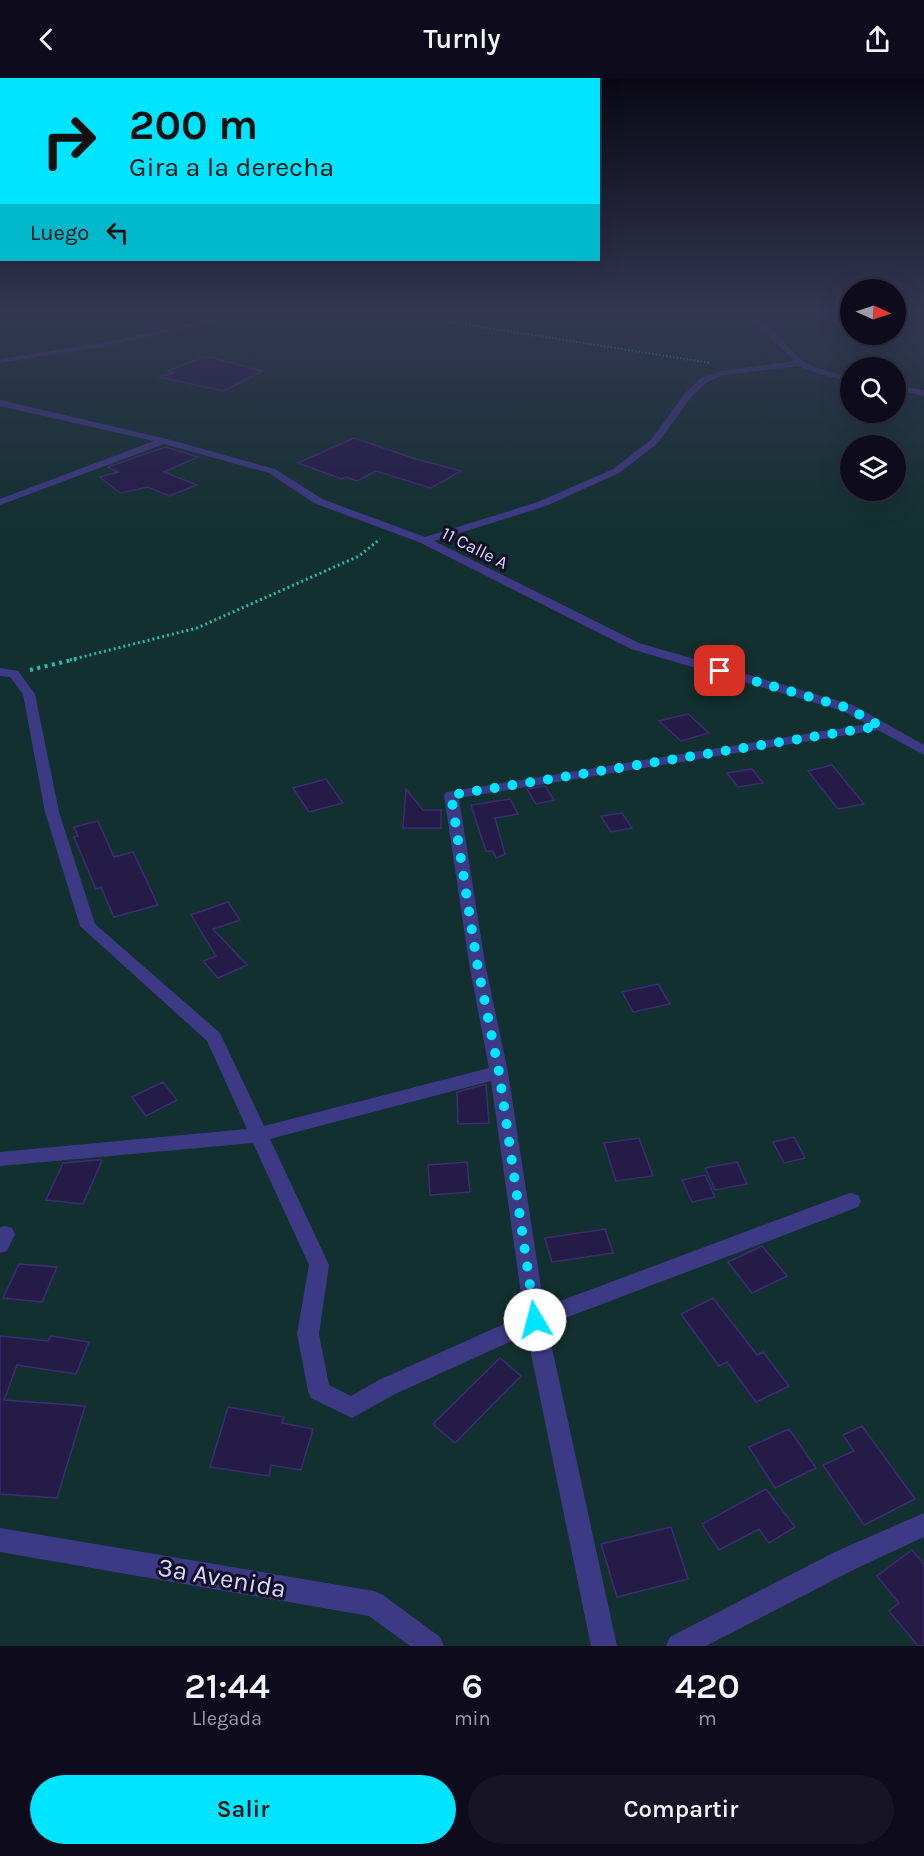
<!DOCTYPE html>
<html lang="es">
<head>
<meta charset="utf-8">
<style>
	:root { --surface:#0e0b1c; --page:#171425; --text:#f1f3f6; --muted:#9b9ba3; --line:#2e2b3b; --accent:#00e5ff }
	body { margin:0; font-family:Karla,sans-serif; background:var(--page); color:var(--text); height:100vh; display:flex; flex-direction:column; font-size:22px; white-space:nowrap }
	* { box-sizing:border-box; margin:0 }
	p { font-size:20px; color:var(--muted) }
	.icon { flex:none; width:33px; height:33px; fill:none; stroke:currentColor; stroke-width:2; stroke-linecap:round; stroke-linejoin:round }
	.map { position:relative; height:1568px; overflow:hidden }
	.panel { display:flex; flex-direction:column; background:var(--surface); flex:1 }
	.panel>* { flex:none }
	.banner { position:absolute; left:0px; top:0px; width:600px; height:183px; box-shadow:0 6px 24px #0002,0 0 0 2px var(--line); background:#00e5ff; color:#111; overflow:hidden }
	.needle { width:39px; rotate:93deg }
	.controls { position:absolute; left:840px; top:201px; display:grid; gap:12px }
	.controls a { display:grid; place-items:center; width:66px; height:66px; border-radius:50%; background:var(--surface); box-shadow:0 6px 24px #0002,0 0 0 2px var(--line); font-size:30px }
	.pin { position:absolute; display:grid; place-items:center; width:51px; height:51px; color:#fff; margin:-26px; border-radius:12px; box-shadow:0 3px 9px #0006 }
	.me { position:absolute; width:66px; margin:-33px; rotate:352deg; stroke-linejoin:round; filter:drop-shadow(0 0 4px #0008) }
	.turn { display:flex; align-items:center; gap:21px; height:126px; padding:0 30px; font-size:27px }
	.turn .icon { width:78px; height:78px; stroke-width:2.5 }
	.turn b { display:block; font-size:42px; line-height:51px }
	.then { display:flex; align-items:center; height:57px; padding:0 30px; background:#0003; gap:12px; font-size:22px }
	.eta { display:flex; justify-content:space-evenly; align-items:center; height:102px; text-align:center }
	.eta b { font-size:36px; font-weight:600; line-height:42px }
	.primary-button { display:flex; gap:12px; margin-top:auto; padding:12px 30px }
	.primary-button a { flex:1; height:69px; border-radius:36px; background:var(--accent); color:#111; font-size:24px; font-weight:600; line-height:69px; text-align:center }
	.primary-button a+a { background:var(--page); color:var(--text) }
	header { display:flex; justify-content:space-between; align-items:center; height:78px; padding:0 30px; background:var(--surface); font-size:27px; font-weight:600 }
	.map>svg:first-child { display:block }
</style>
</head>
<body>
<header><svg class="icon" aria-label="back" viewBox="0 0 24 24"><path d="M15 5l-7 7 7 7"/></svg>Turnly<svg class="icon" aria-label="share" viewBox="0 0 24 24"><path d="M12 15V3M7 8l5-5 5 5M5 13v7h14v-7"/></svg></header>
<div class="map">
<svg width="924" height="1568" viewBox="0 0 924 1568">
	<rect width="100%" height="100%" fill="#130f26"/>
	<path fill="#12302f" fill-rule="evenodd" d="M0,234H850V256H896V234H924V1568H0ZM850,290H896V334H850ZM850,368H896V412H850Z"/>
	<path fill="#241b47" stroke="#3b2d73" stroke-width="1.5" d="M205,278L262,293L224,313L159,299L173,295L168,293Z
		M354,360L416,381L461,393L431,410L376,393L357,403L346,399L342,401L298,385Z
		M165,369L198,379L164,394L197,407L169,418L148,409L120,415L100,399L118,394L108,389Z
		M688,636L709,655L681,663L659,643Z
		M832,687L864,726L838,731L808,693Z
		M752,691L763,705L738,709L727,695Z
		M326,701L343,725L309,734L293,710Z
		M545,708L554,722L536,726L527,711Z
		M406,711L423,732H441V750H403Z
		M510,721L518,736L495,740L505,776L496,780L493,773H486L471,727Z
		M622,735L632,750L611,754L601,738Z
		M98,743L114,779L133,774L158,827L114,839L101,809L96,811L74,759L78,758L74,749Z
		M228,824L240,842L213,851L247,887L218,900L203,883L216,878L191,837Z
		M658,906L670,926L633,934L622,914Z
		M163,1004L177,1022L146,1038L132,1019Z
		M483,1007H486L489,1045L458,1046L457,1014Z
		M794,1059L805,1080L784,1085L773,1064Z
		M639,1060L653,1098L616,1103L604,1065Z
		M95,1082H102L83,1126L46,1122L63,1085Z
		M467,1084L470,1114L430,1117L428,1087Z
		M737,1084L747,1106L715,1112L705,1090Z
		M705,1097L715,1119L692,1124L682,1102Z
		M605,1151L613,1175L552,1184L545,1160Z
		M762,1168L787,1198L752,1215L728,1184Z
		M19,1186L57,1189L42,1224L3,1220Z
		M713,1220L757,1277L763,1274L789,1308L756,1324L727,1284L719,1288L681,1236Z
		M0,1258L48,1263L51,1258L89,1264L76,1296L17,1287L4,1322L85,1328L57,1420L0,1416Z
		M500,1280L521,1298L455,1365L433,1346Z
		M228,1329L284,1339L282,1345L313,1351L301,1392L271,1387L269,1398L210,1389Z
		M862,1348L915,1421L864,1447L823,1387L854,1373L843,1357Z
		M789,1351L816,1390L775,1410L749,1369Z
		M766,1411L795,1449L769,1465L759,1451L719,1472L702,1446Z
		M671,1449L688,1501L617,1519L601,1466Z
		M912,1472L924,1486V1568H918L889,1533L899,1525L877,1498Z"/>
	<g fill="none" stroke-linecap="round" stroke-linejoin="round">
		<path stroke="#2fb8b0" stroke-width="2" stroke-dasharray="1.5 2" stroke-linecap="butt" d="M386,234L711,285"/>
		<path stroke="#2fb8b0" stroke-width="3" stroke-dasharray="2 3" stroke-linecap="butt" d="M70,582L197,550L359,478L380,461"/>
		<path stroke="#2fb8b0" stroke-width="4" stroke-dasharray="3 4.5" stroke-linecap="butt" d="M30,592L76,581"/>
		<path fill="#3d3a85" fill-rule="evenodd" d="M237,234H249L113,267L0,285V281L113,263Z
			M742,234C767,234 783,268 802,282C815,292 835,295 850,299V303L819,296L799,288L724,297L707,304L691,319L657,366L619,395L546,428L434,463L639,565L853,627L924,667V677L878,652L459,720L485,885L508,994L544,1229L844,1117L851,1115L858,1117L861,1123L858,1129L547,1247L617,1568H591L527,1256L395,1316L352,1340L311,1320L308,1313L297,1256L309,1187L253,1065L0,1088V1074L247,1051L207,963L80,848L45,734L23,616L10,599L0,598V590L18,593L35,616L59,734L95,846L220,955L264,1048L489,990L469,885L444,717L446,714L867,646L843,633L631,571L421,465L314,425L269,395L164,366L0,427V421L154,363L0,328V322L167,361L275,391L322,421L425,459L538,424L613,391L651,362L685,315L701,300L722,293L794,283L758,247ZM491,1003L524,1237L379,1302L351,1318L329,1307L319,1256L329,1187L270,1061Z
			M896,307L924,312V318L896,312Z
			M5,1148L12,1150L15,1156L7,1173L0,1175V1149Z
			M924,1435V1459L855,1491L706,1568H666L670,1559L837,1473Z
			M0,1450L374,1513L383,1517L440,1559L444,1568H410L369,1538L0,1474Z"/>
	</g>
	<linearGradient id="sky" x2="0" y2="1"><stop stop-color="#0a0815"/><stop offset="0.52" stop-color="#333752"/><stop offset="1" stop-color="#333752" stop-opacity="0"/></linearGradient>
	<rect width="924" height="453" fill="url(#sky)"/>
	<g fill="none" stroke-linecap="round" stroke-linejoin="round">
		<path stroke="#00e5ff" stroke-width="10" stroke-dasharray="0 18" d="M535,1242L499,994L477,885L451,717L880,648L848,630L720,593"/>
	</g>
	<g text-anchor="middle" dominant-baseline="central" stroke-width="6" stroke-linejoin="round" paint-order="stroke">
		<g font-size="18" fill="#d9d4ff" stroke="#130f26">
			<text transform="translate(475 470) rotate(27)">11 Calle A</text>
		</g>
		<g font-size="26" fill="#d9d4ff" stroke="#130f26">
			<text transform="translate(222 1500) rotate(10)">3a Avenida</text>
		</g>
	</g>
</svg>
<div class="controls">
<a><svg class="needle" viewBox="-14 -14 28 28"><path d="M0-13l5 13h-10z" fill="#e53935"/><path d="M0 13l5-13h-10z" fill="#9b9ba3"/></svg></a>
<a><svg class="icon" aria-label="search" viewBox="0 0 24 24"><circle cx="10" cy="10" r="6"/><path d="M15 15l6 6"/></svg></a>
<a><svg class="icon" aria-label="layers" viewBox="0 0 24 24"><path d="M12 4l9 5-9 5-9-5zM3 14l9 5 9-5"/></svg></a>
</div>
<div class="pin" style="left:720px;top:593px;background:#d93025"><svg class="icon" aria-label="arrive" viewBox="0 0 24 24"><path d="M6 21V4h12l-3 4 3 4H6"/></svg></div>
<svg class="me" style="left:535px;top:1242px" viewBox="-20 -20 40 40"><circle r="19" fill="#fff"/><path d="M0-13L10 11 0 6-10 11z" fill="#00e5ff"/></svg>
<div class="banner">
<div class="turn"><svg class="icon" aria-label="right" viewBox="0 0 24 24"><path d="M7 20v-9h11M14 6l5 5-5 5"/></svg><div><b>200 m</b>Gira a la derecha</div></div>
<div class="then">Luego<svg class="icon" aria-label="left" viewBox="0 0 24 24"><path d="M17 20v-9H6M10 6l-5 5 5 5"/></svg></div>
</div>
</div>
<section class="panel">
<div class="eta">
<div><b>21:44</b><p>Llegada</p></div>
<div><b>6</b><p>min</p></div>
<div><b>420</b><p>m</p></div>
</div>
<div class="primary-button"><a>Salir</a><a>Compartir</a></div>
</section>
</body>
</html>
